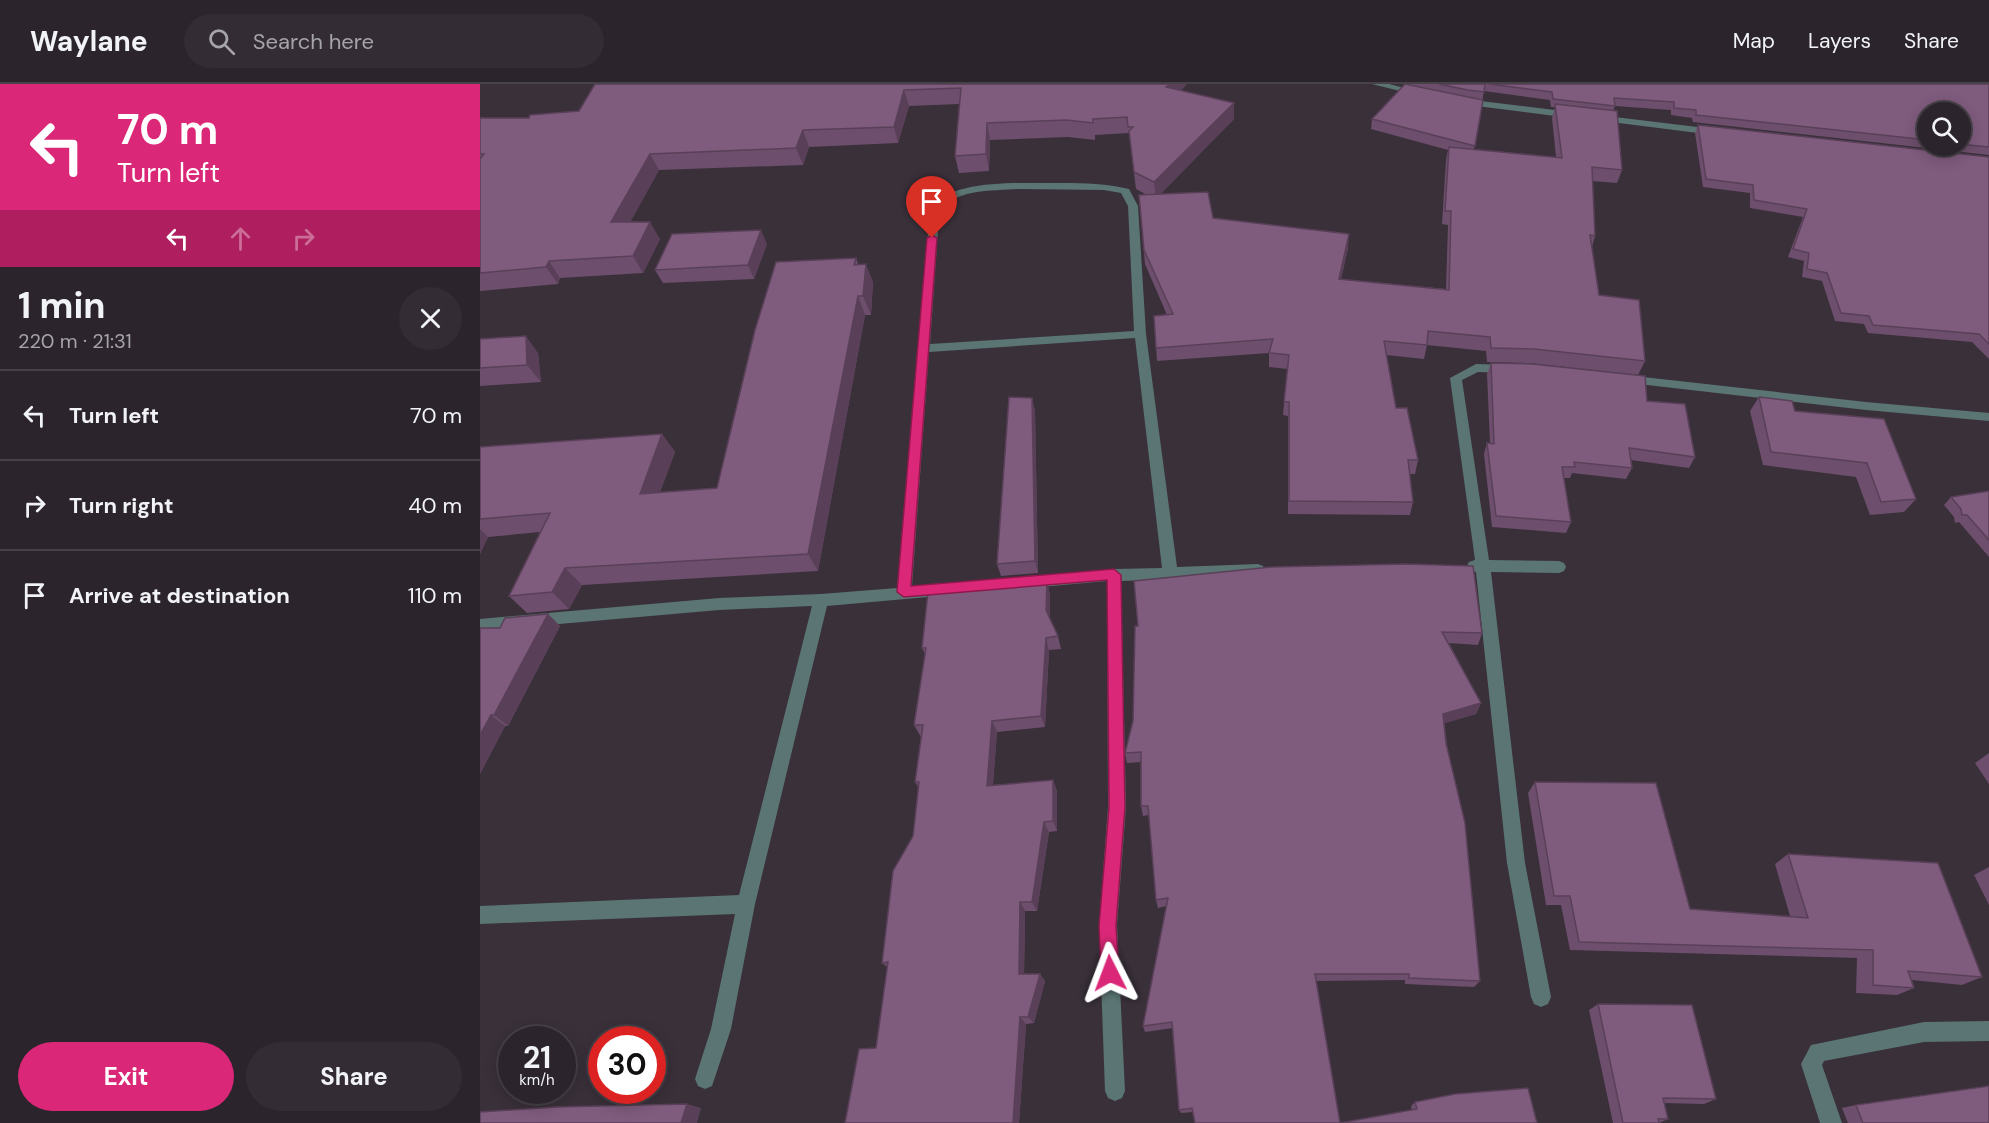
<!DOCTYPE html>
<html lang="en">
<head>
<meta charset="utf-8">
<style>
	:root { --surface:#2b242c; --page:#332c34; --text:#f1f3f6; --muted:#a6a4a9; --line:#474148; --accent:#db2777 }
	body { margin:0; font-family:"DM Sans",sans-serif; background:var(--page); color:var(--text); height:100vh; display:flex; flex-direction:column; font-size:22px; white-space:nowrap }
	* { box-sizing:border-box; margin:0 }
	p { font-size:20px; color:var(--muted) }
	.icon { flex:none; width:33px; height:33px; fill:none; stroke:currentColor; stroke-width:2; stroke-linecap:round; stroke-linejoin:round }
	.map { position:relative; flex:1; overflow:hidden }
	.panel { display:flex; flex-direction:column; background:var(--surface); width:480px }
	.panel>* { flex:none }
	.banner { background:#db2777; color:#fff; overflow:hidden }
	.controls { position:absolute; left:1437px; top:18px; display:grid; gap:12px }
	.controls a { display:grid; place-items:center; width:54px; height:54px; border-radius:50%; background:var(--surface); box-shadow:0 3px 15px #0003,0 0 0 2px var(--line); font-size:30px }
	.speed { position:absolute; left:18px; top:942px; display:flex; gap:12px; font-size:30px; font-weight:700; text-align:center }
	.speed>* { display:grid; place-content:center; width:78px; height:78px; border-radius:50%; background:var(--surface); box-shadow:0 3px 15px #0003,0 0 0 2px var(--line); line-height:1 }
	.speed small { font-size:15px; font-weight:400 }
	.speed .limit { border:9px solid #d22; background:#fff; color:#111 }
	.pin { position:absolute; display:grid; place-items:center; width:51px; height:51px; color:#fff; margin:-62px -26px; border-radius:50% 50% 50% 0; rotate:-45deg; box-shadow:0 0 6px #0007 }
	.pin .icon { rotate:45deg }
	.me { position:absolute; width:66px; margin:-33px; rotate:357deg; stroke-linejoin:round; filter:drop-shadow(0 0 4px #0008) }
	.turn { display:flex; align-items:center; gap:21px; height:126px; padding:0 18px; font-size:27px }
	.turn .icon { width:78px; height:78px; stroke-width:2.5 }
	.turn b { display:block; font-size:42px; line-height:51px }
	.lanes { display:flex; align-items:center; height:57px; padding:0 18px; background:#0003; justify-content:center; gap:30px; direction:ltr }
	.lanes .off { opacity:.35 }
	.round { display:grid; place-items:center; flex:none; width:63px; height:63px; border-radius:32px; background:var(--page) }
	.headline { display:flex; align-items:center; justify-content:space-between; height:102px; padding:0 18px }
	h1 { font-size:36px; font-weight:700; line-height:45px }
	.button { display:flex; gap:12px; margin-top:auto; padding:12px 18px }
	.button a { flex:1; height:69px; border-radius:36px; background:var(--accent); color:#fff; font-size:24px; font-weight:700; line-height:69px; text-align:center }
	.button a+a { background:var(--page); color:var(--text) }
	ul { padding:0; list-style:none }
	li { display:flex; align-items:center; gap:18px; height:90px; padding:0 18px; border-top:2px solid var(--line) }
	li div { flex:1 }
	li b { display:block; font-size:22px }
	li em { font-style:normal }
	header { display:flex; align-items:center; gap:36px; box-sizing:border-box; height:84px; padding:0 30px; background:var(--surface); border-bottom:2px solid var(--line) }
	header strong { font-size:28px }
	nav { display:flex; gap:33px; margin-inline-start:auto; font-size:21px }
	.search { width:420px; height:54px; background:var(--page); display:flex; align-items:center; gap:15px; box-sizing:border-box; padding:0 21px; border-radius:33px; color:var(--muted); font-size:22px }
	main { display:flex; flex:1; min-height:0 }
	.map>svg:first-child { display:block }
</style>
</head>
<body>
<header>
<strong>Waylane</strong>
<div class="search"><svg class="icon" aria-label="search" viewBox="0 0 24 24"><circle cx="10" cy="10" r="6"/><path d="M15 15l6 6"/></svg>Search here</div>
<nav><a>Map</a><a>Layers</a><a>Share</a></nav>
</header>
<main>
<section class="panel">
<div class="banner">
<div class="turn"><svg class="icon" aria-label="left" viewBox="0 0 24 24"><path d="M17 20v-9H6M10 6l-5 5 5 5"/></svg><div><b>70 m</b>Turn left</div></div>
<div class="lanes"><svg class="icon" aria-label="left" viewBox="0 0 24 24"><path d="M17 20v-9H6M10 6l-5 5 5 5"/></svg><svg class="icon off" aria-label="ahead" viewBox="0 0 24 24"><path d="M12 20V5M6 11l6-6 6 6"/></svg><svg class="icon off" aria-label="right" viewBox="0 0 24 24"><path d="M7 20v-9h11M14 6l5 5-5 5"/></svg></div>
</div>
<div class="headline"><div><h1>1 min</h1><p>220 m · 21:31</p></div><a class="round"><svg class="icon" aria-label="close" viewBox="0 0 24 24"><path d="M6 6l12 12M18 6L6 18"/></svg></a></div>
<ul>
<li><svg class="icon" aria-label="left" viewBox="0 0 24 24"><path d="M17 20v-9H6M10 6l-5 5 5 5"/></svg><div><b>Turn left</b></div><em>70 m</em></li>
<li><svg class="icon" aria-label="right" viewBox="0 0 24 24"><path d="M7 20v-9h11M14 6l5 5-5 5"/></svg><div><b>Turn right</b></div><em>40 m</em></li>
<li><svg class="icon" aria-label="arrive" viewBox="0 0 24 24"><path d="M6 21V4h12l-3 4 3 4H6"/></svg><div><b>Arrive at destination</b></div><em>110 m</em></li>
</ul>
<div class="button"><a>Exit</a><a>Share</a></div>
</section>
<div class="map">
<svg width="1509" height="1039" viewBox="0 0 1509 1039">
	<rect width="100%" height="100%" fill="#39303a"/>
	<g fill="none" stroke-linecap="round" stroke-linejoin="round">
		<path fill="#5a7573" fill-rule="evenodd" d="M892,0H909L944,9L940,12Z
			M984,15L1091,28L1096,31L1091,34L981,20V16Z
			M1118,31L1234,45L1239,48L1234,51L1115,36V32Z
			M563,99C592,99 620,98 649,105L658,122L666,250L697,483L778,480L783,482L785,486L783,490L778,492L641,497L646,723L637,841L645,1007L642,1014L635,1017L628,1014L625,1007L619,841L628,723L627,497L347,522L275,820L251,945L232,1002L225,1005L218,1002L215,995L231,945L255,830L0,840V822L259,811L332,522L239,526L0,547V535L239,514L341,510L417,504L450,127C464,96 534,99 563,99ZM538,105L624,106L641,109L648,122L654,247L450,260L459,132C468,104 514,107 538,105ZM655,254L682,484L634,485L432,502L449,268Z
			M996,280L1029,281L1035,285L1029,289L998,288L982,296L1009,476L1079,477L1084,479L1086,483L1084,487L1079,489L1011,488L1045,779L1071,913L1068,920L1061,923L1054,920L1051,913L1027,779L996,488L989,486L987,482L989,478L995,476L970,294Z
			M1145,291L1386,318L1509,329V337L1386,326L1141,298L1139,295Z
			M1509,937V957L1444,958L1344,977L1342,981L1362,1039H1340L1321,980L1331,961L1444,938Z"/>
	</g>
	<path fill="#6d4e6c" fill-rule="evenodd" d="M115,0H707L701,6L754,35L680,110L733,134L868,164L861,195L966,205L968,141L962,140L966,76L968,66L891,45L892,35L931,0H1509V71L1213,38L1212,34L1191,31V26L1135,22L1133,27L1142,86L1137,99L1112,97L1115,152L1112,163L1119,211L1165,277L1158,291L1049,279L1007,278L1006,267L947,261L944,275L906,271L916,324L938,376L935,390H929L933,418L930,431L808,430V332L803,331L807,285L789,283V269L677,277L674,232L687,231L665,180L659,111H667L656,105L649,49L615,51V56L588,53L510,56L509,87L479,89L475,72L479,20L429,22L418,59L329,63L323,81L179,86L150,138L180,155L163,189L80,194L78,200L0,207V34H49L99,27ZM1004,7L1070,16L1071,23H1075L1072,34L1076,73L994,65ZM1448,28H1480V62H1448Z
		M1218,41L1509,73V275L1492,258L1388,249L1384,240L1355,237L1342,197L1322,193L1324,177L1308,173L1323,133L1270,124V109L1223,103L1215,49Z
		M287,160L274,195L183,199L175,186Z
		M376,174L378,180L393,198L391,231H385L338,487L102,501L89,525L47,529L29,512L60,448L8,453L0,470V363L182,350L195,368L180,408L237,404Z
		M0,255L58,269L61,298L0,302Z
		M1011,279L1167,317L1215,373L1209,384L1151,376L1152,384L1146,395L1092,389L1090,394H1083L1091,438L1086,449L1012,443L1004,370L1007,359H1010L1007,290Z
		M1279,313L1315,327L1436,415L1424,428L1390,431L1376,393L1283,381L1270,327Z
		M552,314L555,327L558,489L521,492L517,480Z
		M1509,407V473L1479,438L1475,439L1474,433L1464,421L1471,413Z
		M654,497L1002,549L998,561L969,559L1001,619L996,630L964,639L1000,897L994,903L925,900V896L836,897L713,1028L701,1029L699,1026L693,944L665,948L663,942L686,822L678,824L676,816L669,731L663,732L661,722V678L647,679L645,669L653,637L658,542Z
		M567,498L570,511V534L578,552L581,565L569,566L565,643L517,648L513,701L573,696L577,707V747L569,748L557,827H545L544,890H560L565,897L554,939L546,940L539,1039H365L396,964L407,883L402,879L433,752L439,704L435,698L441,653L434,641L445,570L442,564L557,499Z
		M68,530L80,542L28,642H25L0,690L20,544Z
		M1509,669V700L1495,679Z
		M1055,698L1210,825L1310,832L1295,780L1308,770L1502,893L1482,901L1432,896L1434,904L1417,911L1376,909L1377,874L1090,866L1081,821H1066L1048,709Z
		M1509,783V821L1494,791Z
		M1118,920L1236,1015L1224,1020L1184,1019L1188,1035L1179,1039H1133L1109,926Z
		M935,1018L1057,1039L932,1026L931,1022Z
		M1376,1021L1509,1039H1368L1362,1024Z"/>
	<path fill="#594058" d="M690,0H707L687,19L686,3Z
		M424,6L429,22L418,59L414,43Z
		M754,19V35L676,115L674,98Z
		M507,39L510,56L509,87L506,70Z
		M323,46L329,63L323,81L316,64Z
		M170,70L179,86L141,155L131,138Z
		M170,138L180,155L163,189L153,172Z
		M281,146L287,160L274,195L268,181Z
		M869,150L868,164L858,209L859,195Z
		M69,177L80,194L78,200L66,183Z
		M386,180L393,198L391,231L383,212Z
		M378,212L385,231L338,487L328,470Z
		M46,252L58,269L61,298L47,281Z
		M552,314L555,327L558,489L555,477Z
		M182,350L195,368L173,427L160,410Z
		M0,445L8,453L0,470Z
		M85,484L102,501L89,525L72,508Z
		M567,498L570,511V539L566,526Z
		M68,530L80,542L28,642L14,631Z
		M566,554L569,566L565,643L561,632Z
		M1001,619L996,630L959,641L963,630Z
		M11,631L25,642L0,690V651Z
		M512,637L517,648L512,712L507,702Z
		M573,696L577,707V747L573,737Z
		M564,738L569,748L557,827L552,818Z
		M540,818L545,827L544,898L539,890Z
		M560,890L565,897L554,939L548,933Z
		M540,933L546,940L539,1039H533Z
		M207,1020L221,1024L217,1039H201Z"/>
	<path fill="#7f5b7d" stroke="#594058" stroke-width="1.5" d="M115,0H690L686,3L754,19L674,98L654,88L649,47L653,43H648L647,33L613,35V39L586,36L507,39L506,70L475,72L481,4L424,6L414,43L323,46L316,64L170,70L131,138H170L153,172L69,177L66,183L0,189V75L4,70H0V34H49L50,31L99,27Z
		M925,0L1003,16L995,62L892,35Z
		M959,0H1005L1004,8L988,6Z
		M1009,0H1509V63L1480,60V28H1448V56L1216,31V26L1194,24V18L1134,14L1135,22L1073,15L1072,8Z
		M1075,20L1137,27L1142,86L1112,83L1115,152L1110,151L1119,211L1159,216L1165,277L1054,265L1011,264L1010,253L948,247L947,261L904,257L916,324H927L938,376H928L933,418L809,417V318H804L809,271L789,269L793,255L676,264L674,232L693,230L664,166L659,111L728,108L733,134L869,150L859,195L969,206L971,127H965L969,63L1082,74Z
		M1218,41L1509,73V260L1499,250L1393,241L1389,232L1361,229L1347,189L1327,185L1329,169L1313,165L1327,125L1274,116L1273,101L1226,95Z
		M281,146L268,181L175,186L192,150Z
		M376,174L374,181L386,180L383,212H378L328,470L85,484L72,508L29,512L70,429L0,435V363L182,350L160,410L237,404L275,246L296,178Z
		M46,252L47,281L0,284V255Z
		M1011,279L1053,280L1165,292L1167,317L1205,320L1215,373L1149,364L1152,384L1094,378L1095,383H1082L1091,438L1016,432L1007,359L1014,360Z
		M529,313L552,314L555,477L517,480Z
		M1279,313L1312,317L1315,327L1404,335L1436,415L1401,418L1387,379L1291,368Z
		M1509,407V456L1487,431H1482L1481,425L1471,413Z
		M925,480L993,482L1002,549L962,548L1001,619L963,630L966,659L985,739L1000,897L929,894V890H835L860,1039H715L712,1024L699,1026L692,938L663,942L688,814L676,816L668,722H661V668L645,669L653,637L655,542H658L654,497L791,483Z
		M555,492V499L567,498L566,526L578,552L566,554L561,632L512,637L507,702L573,696V737L564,738L552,818H540L539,890H560L548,933H540L533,1039H365L379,965L396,964L408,878L402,879L413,787L433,752L439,698H435L443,641H434L446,564H442L448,508L515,502L516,496Z
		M68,530L14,631H11L0,651V544H20L25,534Z
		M1055,698L1176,699L1210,825L1328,834L1308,770L1458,779L1502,893L1428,887L1434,904L1393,901V866L1099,858L1090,812H1074Z
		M1118,920L1212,921L1236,1015L1183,1014L1188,1035H1178L1179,1039H1143Z
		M1509,1002V1039H1383L1376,1021Z
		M1048,1004L1057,1039H860L937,1025L935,1018L975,1010Z
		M207,1020L201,1039H0V1028L76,1023Z"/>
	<path fill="#db2777" stroke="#8e194d" stroke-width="1.5" d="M452,151L457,154L431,502L634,485L641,491L645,723L636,842L639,889L636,895L630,898L624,895L621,889L619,842L629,723L627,496L424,513L417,508L447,154Z"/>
</svg>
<div class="controls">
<a><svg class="icon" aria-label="search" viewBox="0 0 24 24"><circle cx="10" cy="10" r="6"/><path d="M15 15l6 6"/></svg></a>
</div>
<div class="speed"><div>21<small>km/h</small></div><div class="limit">30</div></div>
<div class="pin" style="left:452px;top:154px;background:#d93025"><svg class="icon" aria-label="arrive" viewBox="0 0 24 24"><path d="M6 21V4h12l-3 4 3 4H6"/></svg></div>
<svg class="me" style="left:630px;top:889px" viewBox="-20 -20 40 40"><path d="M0-17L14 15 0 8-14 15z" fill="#db2777" stroke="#fff" stroke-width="4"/></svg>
</div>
</main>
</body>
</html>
